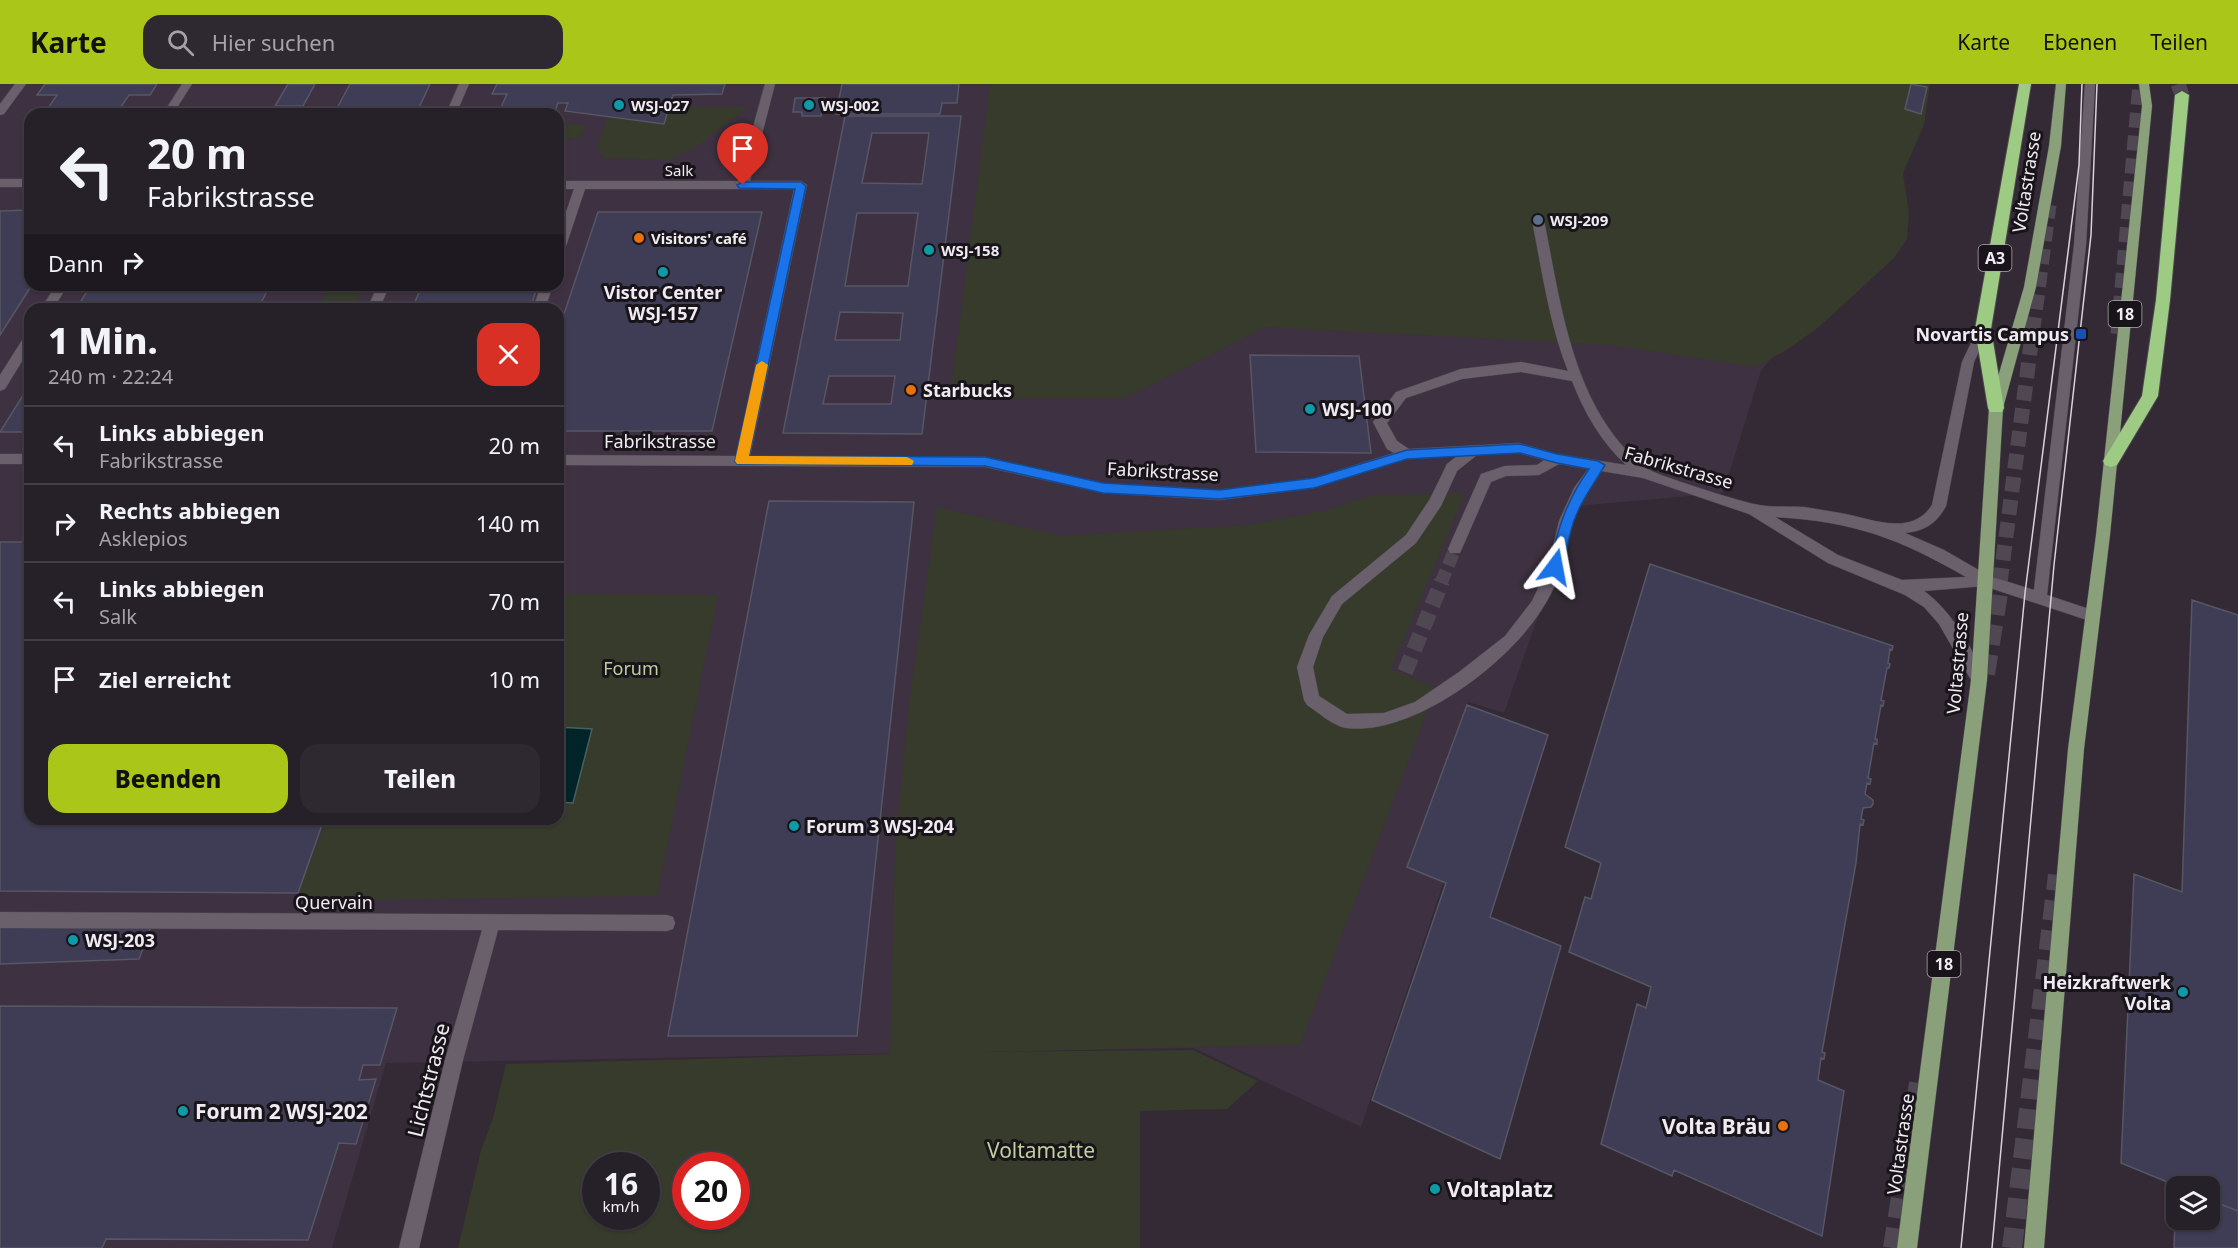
<!DOCTYPE html>
<html lang="de">
<head>
<meta charset="utf-8">
<style>
	:root { --surface:#262028; --page:#2e2830; --text:#f1f3f6; --muted:#a4a3a8; --line:#423e45; --accent:#aac719 }
	body { margin:0; font-family:"Noto Sans",sans-serif; background:var(--page); color:var(--text); height:100vh; display:flex; flex-direction:column; font-size:22px; white-space:nowrap }
	* { box-sizing:border-box; margin:0 }
	p { font-size:20px; color:var(--muted) }
	.icon { flex:none; width:33px; height:33px; fill:none; stroke:currentColor; stroke-width:2; stroke-linecap:round; stroke-linejoin:round }
	.map { position:relative; flex:1; overflow:hidden }
	.panel { position:absolute; left:24px; top:219px; width:540px; height:522px; display:flex; flex-direction:column; background:var(--surface); border-radius:18px; box-shadow:0 2px 4px #0004,0 0 0 2px var(--line) }
	.panel>* { flex:none }
	.guide { position:absolute; left:24px; top:24px; width:540px; height:183px; border-radius:18px; box-shadow:0 2px 4px #0004,0 0 0 2px var(--line); background:#262028; color:var(--text); overflow:hidden }
	.controls { position:absolute; left:2166px; top:1092px; display:grid; gap:12px }
	.controls a { display:grid; place-items:center; width:54px; height:54px; border-radius:12px; background:var(--surface); box-shadow:0 2px 4px #0004,0 0 0 2px var(--line); font-size:30px }
	.speed { position:absolute; left:582px; top:1068px; display:flex; gap:12px; font-size:30px; font-weight:700; text-align:center }
	.speed>* { display:grid; place-content:center; width:78px; height:78px; border-radius:50%; background:var(--surface); box-shadow:0 2px 4px #0004,0 0 0 2px var(--line); line-height:1 }
	.speed small { font-size:15px; font-weight:400 }
	.speed .limit { border:9px solid #d22; background:#fff; color:#111 }
	.pin { position:absolute; display:grid; place-items:center; width:51px; height:51px; color:#fff; margin:-62px -26px; border-radius:50% 50% 50% 0; rotate:-45deg; box-shadow:0 0 6px #0007 }
	.pin .icon { rotate:45deg }
	.me { position:absolute; width:66px; margin:-33px; rotate:13deg; stroke-linejoin:round; filter:drop-shadow(0 0 4px #0008) }
	.turn { display:flex; align-items:center; gap:21px; height:126px; padding:0 24px; font-size:27px }
	.turn .icon { width:78px; height:78px; stroke-width:2.5 }
	.turn b { display:block; font-size:42px; line-height:51px }
	.then { display:flex; align-items:center; height:57px; padding:0 24px; background:#0003; gap:12px; font-size:22px }
	.round { display:grid; place-items:center; flex:none; width:63px; height:63px; border-radius:18px; background:var(--page) }
	.overview { display:flex; align-items:center; justify-content:space-between; height:102px; padding:0 24px }
	h1 { font-size:36px; font-weight:800; line-height:45px }
	.action { display:flex; gap:12px; margin-top:auto; padding:12px 24px }
	.action a { flex:1; height:69px; border-radius:18px; background:var(--accent); color:#111; font-size:24px; font-weight:800; line-height:69px; text-align:center }
	.action a+a { background:var(--page); color:var(--text) }
	ul { padding:0; list-style:none }
	li { display:flex; align-items:center; gap:18px; height:78px; padding:0 24px; border-top:2px solid var(--line) }
	li div { flex:1 }
	li b { display:block; font-size:22px }
	li em { font-style:normal }
	header { display:flex; align-items:center; gap:36px; box-sizing:border-box; height:84px; padding:0 30px; background:var(--accent); color:#111 }
	header strong { font-size:28px }
	nav { display:flex; gap:33px; margin-inline-start:auto; font-size:21px }
	.search { width:420px; height:54px; background:var(--page); display:flex; align-items:center; gap:15px; box-sizing:border-box; padding:0 21px; border-radius:18px; color:var(--muted); font-size:22px }
	.map>svg:first-child { display:block }
</style>
</head>
<body>
<header>
<strong>Karte</strong>
<div class="search"><svg class="icon" aria-label="search" viewBox="0 0 24 24"><circle cx="10" cy="10" r="6"/><path d="M15 15l6 6"/></svg>Hier suchen</div>
<nav><a>Karte</a><a>Ebenen</a><a>Teilen</a></nav>
</header>
<div class="map">
<svg width="2238" height="1164" viewBox="0 0 2238 1164">
	<rect width="100%" height="100%" fill="#332a35"/>
	<path fill="#3e3141" fill-rule="evenodd" d="M0,0H1911L1822,211L1761,287L1723,409L1577,422L1504,629L1468,618L1408,779L1445,794L1361,1043L1193,964L386,979L332,1164H0ZM30,30H558V201H30ZM30,225H558V735H30Z"/>
	<path fill="#363b2b" fill-rule="evenodd" d="M990,0H1930L1924,41L1903,89L1909,128L1907,155L1894,174L1819,243L1788,265L1756,283L1610,261L1266,243L1125,314H950Z
		M670,23H748L700,60L670,76L604,74L597,62L608,32L664,40Z
		M558,40L586,41L580,54L562,55L558,64Z
		M330,201H364L353,225H318Z
		M1465,409L1391,585L1436,604L1300,961L965,968L1193,966L1258,997L1227,1025L1140,1027V1164H458L481,1066L493,1034L506,980L890,970L895,765L908,627L937,423L1061,452L1248,441L1328,426L1373,411ZM596,1082H646V1132H596ZM686,1082H736V1132H686Z
		M558,510L718,511L657,812L298,817V809L327,735H558Z"/>
	<path fill="#002427" stroke="#486064" stroke-width="1.5" d="M558,643L592,645L573,719L558,718Z"/>
	<path fill="#3f3d56" stroke="#575664" stroke-width="1.5" fill-rule="evenodd" d="M45,0H157L150,11H129L116,30H44L57,11H37Z
		M288,0H315L303,22H275Z
		M350,0H430L416,30H334Z
		M497,0H725L722,10L673,11L664,40L565,27L568,19H558L554,30H498L507,10H492Z
		M842,0H959L957,19H942L940,30H836Z
		M1911,0L1927,3L1921,30L1905,25Z
		M795,14H825L821,32H802V28H793Z
		M845,32H961L922,350L783,349ZM872,49H929L922,100L862,99ZM857,129H918L908,202H845ZM840,228L903,229L900,256H835ZM829,292H895L891,320H823Z
		M30,126V201H32L0,251V127Z
		M598,128H762L712,347H558V248Z
		M91,201H270L258,225H76Z
		M422,201H538L530,225H536H412Z
		M1250,271L1359,272L1371,369L1256,368Z
		M30,300V348H0Z
		M769,417L914,418L857,952H668Z
		M0,458H30V735H324L298,809L0,807Z
		M1650,480L1893,562L1892,566L1890,565L1888,579L1890,580L1889,584H1887L1881,616L1884,617L1883,622L1881,621L1875,655H1877V660L1874,659L1868,694L1871,695L1870,700L1867,699L1865,710L1873,716V720L1871,723L1863,724L1861,735L1864,736L1863,741L1860,740L1856,779L1822,968L1825,969L1824,975L1821,974L1818,996L1844,1007L1822,1152L1674,1086L1672,1092L1601,1060L1637,920L1646,924L1651,903L1569,868L1585,813L1591,815L1601,779L1565,763Z
		M2192,516L2238,531V1127L2210,1116V1102H2177L2121,1079L2134,790L2182,808Z
		M1467,621L1548,651L1490,833L1561,862L1500,1075L1372,1016L1446,799L1407,783Z
		M0,836L153,837L139,875L0,880Z
		M0,922L397,924L380,981H363L359,996L376,995L356,1060L339,1059L308,1156L106,1155L102,1164H0Z
		M2176,1102V1136H2210V1116L2238,1127V1164H2174Z"/>
	<g fill="none" stroke-linecap="round" stroke-linejoin="round">
		<path stroke="#4f4751" stroke-width="13" stroke-dasharray="13 6" stroke-linecap="butt" d="M1441,499L1455,465"/>
		<path stroke="#4f4751" stroke-width="16" stroke-dasharray="16 8" stroke-linecap="butt" d="M1405,588L1442,497"/>
		<path stroke="#4f4751" stroke-width="15" stroke-dasharray="15 8" stroke-linecap="butt" d="M2178,0L2182,11
			M2118,250L2140,0
			M2000,499L2049,121"/>
		<path stroke="#4f4751" stroke-width="20" stroke-dasharray="20 10" stroke-linecap="butt" d="M1985,590L2000,497
			M1893,1164L1919,999
			M2012,1164L2058,791"/>
		<g stroke="#4e4750" stroke-width="1">
			<path id="minor" d="M15,0H26L4,30L0,31V20Z
				M182,0H192L173,30H163Z
				M459,0H469L456,30H446Z
				M765,0H775L750,97H801L807,101L750,372L985,373L1103,399L1220,406L1314,394L1394,369L1387,365L1373,338L1396,308L1461,285L1521,278L1568,287C1549,239 1542,187 1532,136L1538,132L1544,136C1561,221 1573,327 1646,384C1655,391 1739,417 1754,420C1770,424 1787,422 1804,423C1816,425 1828,427 1840,429C1870,434 1911,454 1932,421L1962,278L1979,242H1987L1989,245L1974,278L1946,422C1937,439 1925,447 1905,449L1944,466L1989,492L2034,506L2074,161L2085,0H2095L2086,161L2047,511L2098,528L2100,532L2098,536L2093,538L1984,502L1924,507C1954,529 1971,564 1987,596L1984,601L1979,603L1974,601L1939,540L1924,523L1905,511L1828,479L1749,430L1643,394L1601,387C1590,403 1581,417 1574,435C1568,449 1567,465 1563,480C1559,494 1550,513 1542,525C1508,580 1413,652 1346,644C1333,642 1318,628 1307,621L1304,616L1297,583L1309,551L1332,512L1406,451L1430,415L1447,380L1457,372L1407,375L1314,404L1220,416L1103,409L985,383L558,381V371L736,372L794,105H585L564,168L558,172V151L574,105H558V97H738ZM1521,288L1572,297C1584,328 1601,358 1626,381L1557,370L1519,359L1409,365L1397,357L1387,339L1406,314L1462,295ZM1519,369L1544,376L1537,381L1505,382L1481,390L1448,465L1450,469H1460L1491,398L1506,392L1539,391L1559,380L1588,385L1574,404L1559,437L1548,483L1532,517L1505,552L1459,588L1415,618L1384,629L1347,630L1319,612L1313,583L1323,553L1342,520L1416,459L1441,422L1457,387L1477,371ZM1775,433C1852,437 1899,454 1966,493L1902,496L1838,471Z
				M0,95H30V103H0Z
				M56,201H68L53,225H41Z
				M378,201H390L379,225H367Z
				M541,201H553L545,225H533Z
				M30,248V264L5,305L0,307V291L26,250Z
				M0,370H30V380H0Z
				M0,828L667,831L673,833L675,839L673,845L667,847L498,846L463,976L419,1164H399L445,976L482,846L0,844Z"/>
		</g>
		<g stroke="#4e4750" stroke-width="1">
			<path id="major" d="M2056,0H2066L2061,62L2036,203L2003,324L1987,596L1917,1164H1897L1971,596L1989,324L2024,203L2049,62Z
				M2139,0H2149L2152,22L2110,451L2084,665L2044,1164H2024L2068,665L2096,451L2142,22Z"/>
		</g>
		<g stroke="#4e4750" stroke-width="2">
			<path id="highway" d="M2019,0H2031L1991,245L2004,324L2002,328H1990L1988,324L1975,245Z
				M2182,7L2189,11L2170,216L2158,312L2117,381L2111,383L2105,381L2103,377L2142,312L2156,216L2175,11Z"/>
		</g>
		<use href="#minor" fill="#6a606c" fill-rule="evenodd"/>
		<use href="#major" fill="#89a07a" fill-rule="evenodd"/>
		<use href="#highway" fill="#9dcb83" fill-rule="evenodd"/>
		<path stroke="#d8d2da" stroke-width="1.5" d="M1961,1164L2025,509L2079,81L2082,0
			M1992,1164L2054,481L2091,151L2097,0"/>
	</g>
	<path fill="#1a73e8" stroke="#114b97" stroke-width="1.5" d="M743,98H801L806,102L749,372L985,373L1103,399L1220,406L1314,394L1407,366L1520,360L1557,370L1598,377L1605,381C1591,405 1576,423 1570,450C1567,460 1566,485 1555,489L1549,483C1558,445 1566,417 1589,385L1557,379L1520,369L1407,375L1314,404L1220,415L1103,409L985,382L737,380L735,377L795,105L739,104L737,101Z"/>
	<path fill="#f59e0b" d="M762,277L768,281L749,372L907,373L914,377L912,381L737,380L735,377L756,281Z"/>
	<g fill="#0f9aa8" stroke="#181419" stroke-width="2">
		<circle cx="619" cy="21" r="6"/>
		<circle cx="809" cy="21" r="6"/>
		<circle cx="929" cy="166" r="6"/>
		<circle cx="663" cy="188" r="6"/>
		<circle cx="1310" cy="325" r="6"/>
		<circle cx="794" cy="742" r="6"/>
		<circle cx="73" cy="856" r="6"/>
		<circle cx="2183" cy="908" r="6"/>
		<circle cx="183" cy="1027" r="6"/>
		<circle cx="1435" cy="1105" r="6"/>
	</g>
	<circle fill="#5c6f8a" stroke="#181419" stroke-width="2" cx="1538" cy="136" r="6"/>
	<g fill="#e8710a" stroke="#181419" stroke-width="2">
		<circle cx="639" cy="154" r="6"/>
		<circle cx="911" cy="306" r="6"/>
		<circle cx="1783" cy="1042" r="6"/>
	</g>
	<rect fill="#1a4fb4" stroke="#181419" stroke-width="2" x="2075" y="244" width="12" height="12" rx="3"/>
	<g text-anchor="middle" dominant-baseline="central" stroke-width="6" stroke-linejoin="round" paint-order="stroke">
		<g font-size="15" font-weight="bold" fill="#f0ebf2" stroke="#181419" text-anchor="start">
			<text x="631" y="21">WSJ-027</text>
			<text x="821" y="21">WSJ-002</text>
			<text x="1550" y="136">WSJ-209</text>
			<text x="651" y="154">Visitors' café</text>
			<text x="941" y="166">WSJ-158</text>
		</g>
		<g font-size="15" fill="#f0ebf2" stroke="#181419">
			<text x="679" y="86">Salk</text>
		</g>
		<g fill="#181419" stroke="#afaab1" stroke-width="1.5">
			<rect x="1978.5" y="161" width="33" height="26" rx="4.5"/>
			<rect x="2108.5" y="217" width="33" height="26" rx="4.5"/>
			<rect x="1927.5" y="867" width="33" height="26" rx="4.5"/>
		</g>
		<g font-size="16" font-weight="bold" fill="#f0ebf2">
			<text x="1995" y="174">A3</text>
			<text x="2125" y="230">18</text>
			<text x="1944" y="880">18</text>
		</g>
		<g font-size="18" fill="#f0ebf2" stroke="#181419">
			<text transform="translate(2026 98) rotate(-81)">Voltastrasse</text>
			<text x="660" y="357">Fabrikstrasse</text>
			<text transform="translate(1679 383) rotate(16)">Fabrikstrasse</text>
			<text transform="translate(1163 387) rotate(3)">Fabrikstrasse</text>
			<text transform="translate(1957 579) rotate(-85)">Voltastrasse</text>
			<text x="334" y="818">Quervain</text>
			<text transform="translate(1900 1060) rotate(-82)">Voltastrasse</text>
		</g>
		<g font-size="18" font-weight="bold" fill="#f0ebf2" stroke="#181419" text-anchor="start">
			<text x="663" y="208" text-anchor="middle">Vistor Center<tspan x="663" dy="21">WSJ-157</tspan></text>
			<text x="2069" y="250" text-anchor="end">Novartis Campus</text>
			<text x="923" y="306">Starbucks</text>
			<text x="1322" y="325">WSJ-100</text>
			<text x="806" y="742">Forum 3 WSJ-204</text>
			<text x="85" y="856">WSJ-203</text>
			<text x="2171" y="898" text-anchor="end">Heizkraftwerk<tspan x="2171" dy="21">Volta</tspan></text>
		</g>
		<g font-size="18" fill="#becf9c" stroke="#181419">
			<text x="631" y="584">Forum</text>
		</g>
		<g font-size="21" fill="#f0ebf2" stroke="#181419">
			<text transform="translate(428 996) rotate(-76)">Lichtstrasse</text>
		</g>
		<g font-size="21" font-weight="bold" fill="#f0ebf2" stroke="#181419" text-anchor="start">
			<text x="195" y="1027">Forum 2 WSJ-202</text>
			<text x="1771" y="1042" text-anchor="end">Volta Bräu</text>
			<text x="1447" y="1105">Voltaplatz</text>
		</g>
		<g font-size="21" fill="#becf9c" stroke="#181419">
			<text x="1041" y="1066">Voltamatte</text>
		</g>
	</g>
</svg>
<div class="controls">
<a><svg class="icon" aria-label="layers" viewBox="0 0 24 24"><path d="M12 4l9 5-9 5-9-5zM3 14l9 5 9-5"/></svg></a>
</div>
<div class="speed"><div>16<small>km/h</small></div><div class="limit">20</div></div>
<div class="pin" style="left:743px;top:101px;background:#d93025"><svg class="icon" aria-label="arrive" viewBox="0 0 24 24"><path d="M6 21V4h12l-3 4 3 4H6"/></svg></div>
<svg class="me" style="left:1555px;top:483px" viewBox="-20 -20 40 40"><path d="M0-17L14 15 0 8-14 15z" fill="#1a73e8" stroke="#fff" stroke-width="4"/></svg>
<div class="guide">
<div class="turn"><svg class="icon" aria-label="left" viewBox="0 0 24 24"><path d="M17 20v-9H6M10 6l-5 5 5 5"/></svg><div><b>20 m</b>Fabrikstrasse</div></div>
<div class="then">Dann<svg class="icon" aria-label="right" viewBox="0 0 24 24"><path d="M7 20v-9h11M14 6l5 5-5 5"/></svg></div>
</div>
<section class="panel">
<div class="overview"><div><h1>1 Min.</h1><p>240 m · 22:24</p></div><a class="round" style="background:#d93025;color:#fff"><svg class="icon" aria-label="close" viewBox="0 0 24 24"><path d="M6 6l12 12M18 6L6 18"/></svg></a></div>
<ul>
<li><svg class="icon" aria-label="left" viewBox="0 0 24 24"><path d="M17 20v-9H6M10 6l-5 5 5 5"/></svg><div><b>Links abbiegen</b><p>Fabrikstrasse</p></div><em>20 m</em></li>
<li><svg class="icon" aria-label="right" viewBox="0 0 24 24"><path d="M7 20v-9h11M14 6l5 5-5 5"/></svg><div><b>Rechts abbiegen</b><p>Asklepios</p></div><em>140 m</em></li>
<li><svg class="icon" aria-label="left" viewBox="0 0 24 24"><path d="M17 20v-9H6M10 6l-5 5 5 5"/></svg><div><b>Links abbiegen</b><p>Salk</p></div><em>70 m</em></li>
<li><svg class="icon" aria-label="arrive" viewBox="0 0 24 24"><path d="M6 21V4h12l-3 4 3 4H6"/></svg><div><b>Ziel erreicht</b></div><em>10 m</em></li>
</ul>
<div class="action"><a>Beenden</a><a>Teilen</a></div>
</section>
</div>
</body>
</html>
